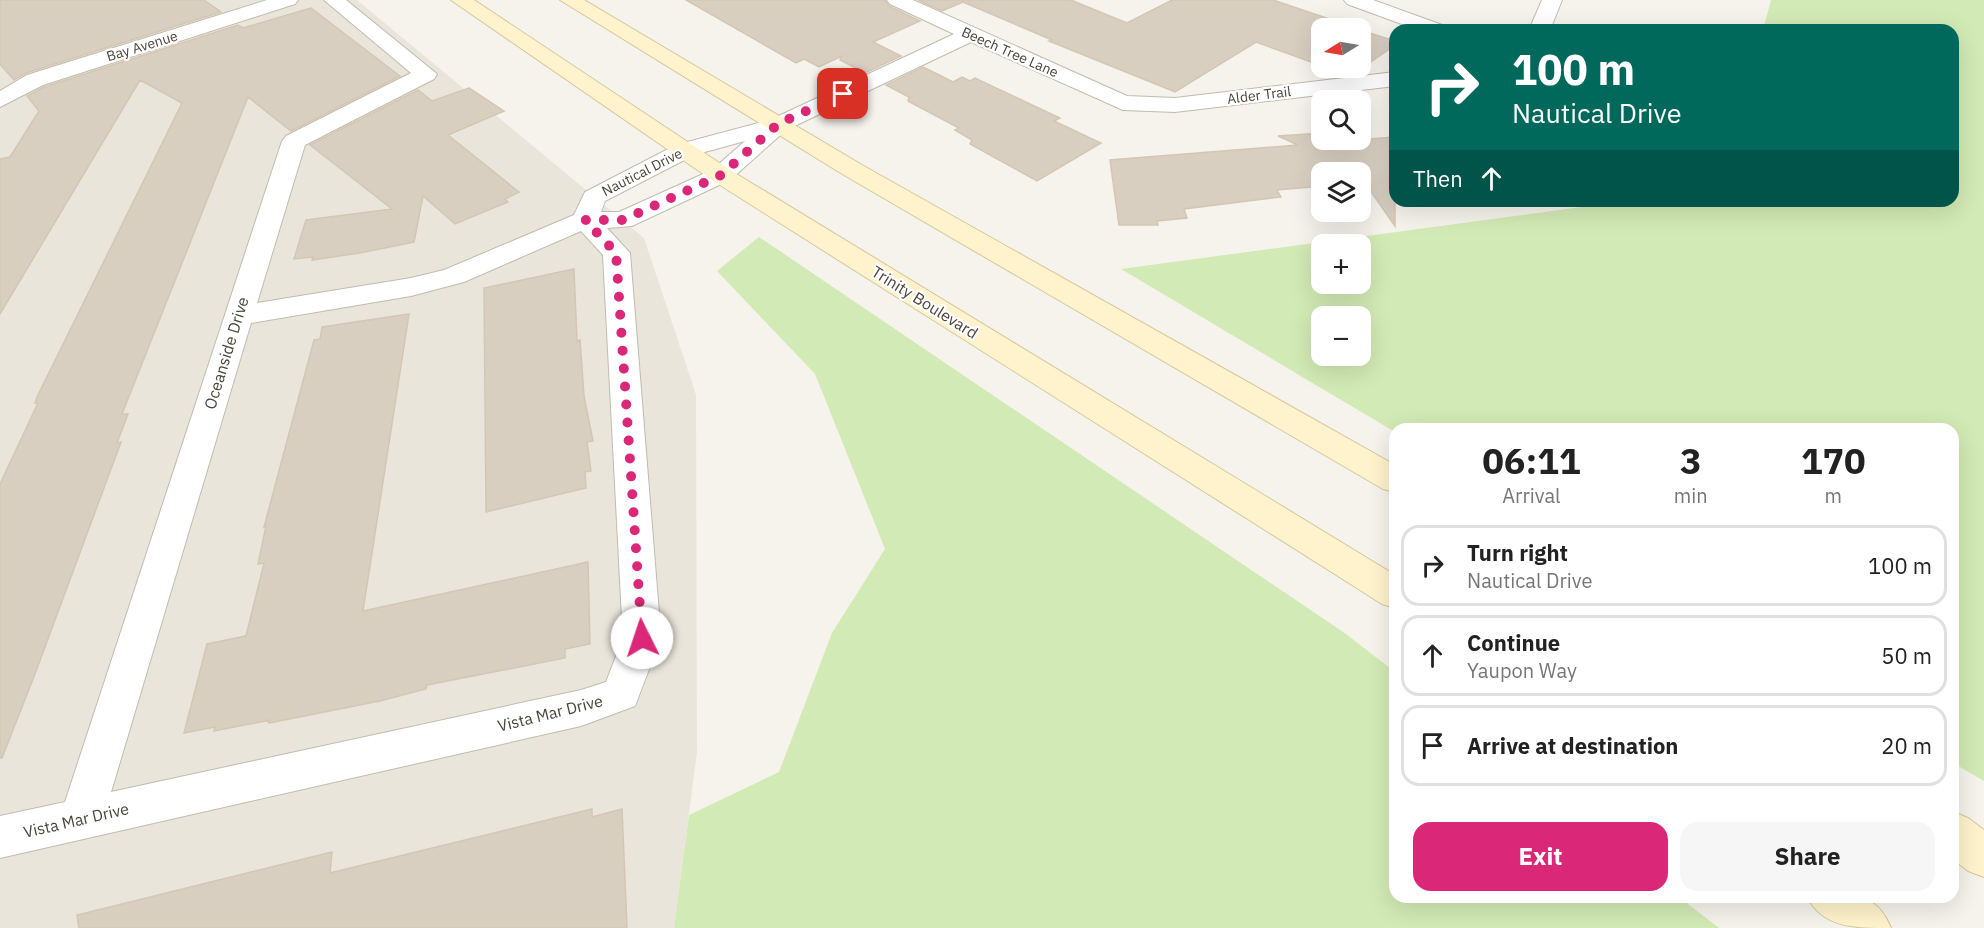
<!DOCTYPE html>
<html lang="en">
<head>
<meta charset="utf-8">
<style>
	:root { --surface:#fff; --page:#f6f6f6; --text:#222; --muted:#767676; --line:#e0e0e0; --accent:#db2777 }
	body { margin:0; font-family:"IBM Plex Sans",sans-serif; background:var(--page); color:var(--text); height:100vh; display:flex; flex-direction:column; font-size:22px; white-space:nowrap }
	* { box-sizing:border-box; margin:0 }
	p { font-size:20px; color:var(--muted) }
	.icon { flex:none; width:33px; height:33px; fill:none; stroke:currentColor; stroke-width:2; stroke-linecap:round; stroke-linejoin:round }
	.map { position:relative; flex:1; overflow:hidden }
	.sheet { position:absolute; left:1389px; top:423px; width:570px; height:480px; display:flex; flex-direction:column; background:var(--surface); border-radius:18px; box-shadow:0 6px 24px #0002 }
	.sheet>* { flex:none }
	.banner { position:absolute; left:1389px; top:24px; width:570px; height:183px; border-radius:18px; box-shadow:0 6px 24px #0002; background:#00695c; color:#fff; overflow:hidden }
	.needle { width:39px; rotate:259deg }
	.tools { position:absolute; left:1311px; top:18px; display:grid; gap:12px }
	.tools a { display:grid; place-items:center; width:60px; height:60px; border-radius:12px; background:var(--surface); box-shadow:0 6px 24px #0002; font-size:30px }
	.pin { position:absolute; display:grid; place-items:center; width:51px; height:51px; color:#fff; margin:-26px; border-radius:12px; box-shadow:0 3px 9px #0006 }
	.me { position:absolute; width:66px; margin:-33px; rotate:356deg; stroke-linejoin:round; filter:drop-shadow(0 0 4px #0008) }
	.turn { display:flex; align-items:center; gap:21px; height:126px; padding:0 24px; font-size:27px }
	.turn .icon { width:78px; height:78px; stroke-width:2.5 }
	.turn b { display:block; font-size:42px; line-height:51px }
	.then { display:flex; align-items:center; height:57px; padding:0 24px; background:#0003; gap:12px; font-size:22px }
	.eta { display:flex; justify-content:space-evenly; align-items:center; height:102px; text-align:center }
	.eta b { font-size:36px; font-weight:700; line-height:42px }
	.button { display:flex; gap:12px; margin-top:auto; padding:12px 24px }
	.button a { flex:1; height:69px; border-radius:18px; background:var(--accent); color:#fff; font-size:24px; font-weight:700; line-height:69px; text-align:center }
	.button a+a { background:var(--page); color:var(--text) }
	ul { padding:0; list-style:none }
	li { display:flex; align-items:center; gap:18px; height:81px; margin:0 12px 9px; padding:0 12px; border:3px solid var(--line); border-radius:18px }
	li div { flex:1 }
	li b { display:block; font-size:22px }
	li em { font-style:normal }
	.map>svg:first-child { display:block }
</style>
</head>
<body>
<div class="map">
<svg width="1984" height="928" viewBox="0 0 1984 928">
	<rect width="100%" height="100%" fill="#f6f3ec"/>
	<path fill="#eae5da" d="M0,0H357L644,238L696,395L697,752L674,928H0Z"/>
	<path fill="#d2eab5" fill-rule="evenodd" d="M1771,0H1984V781L1953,763V429H1395V432L1121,269L1626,201H1953V30H1763ZM1322,244H1360V284H1322ZM1322,316H1360V356H1322Z
		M759,237L1346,634L1395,672V897H1679L1719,928H674L689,815L779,772L832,633L885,549L815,374L717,271Z"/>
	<path fill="#d8cfc1" stroke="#d3c7b4" stroke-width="1.5" d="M0,0H204L221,12L26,73L14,80L0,64Z
		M686,0H885L889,6L920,21L873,42L901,56L865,73L840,60L842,56L819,67L804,59L796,63Z
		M918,0H1071L1127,23L1172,0H1273L1356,28H1322V66L1256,42L1175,92L1049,41L1052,40L963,2L942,11Z
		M311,8L400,76L291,131L248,97L122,414H128L117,443L121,442L35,674L2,758H0V484L38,403H35L37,397L182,103L140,80L0,314V159L10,157L39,111L27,96L44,87L238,25L243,28Z
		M1360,30L1395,41V45L1352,75L1325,68H1360Z
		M923,67L953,82L962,77L970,81L975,78L1060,118L1054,121L1101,143L1037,181L970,144L972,140L955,130L959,128L908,101L909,97L886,85Z
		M469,88L504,111L448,135L519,192L505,199L508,202L455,224L423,196L414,242L360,253L312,260L313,257L294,259L306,220L392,209L310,145L418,90L432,101Z
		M1360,130L1369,139L1395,137V226L1365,183H1360V172H1322V186L1277,190L1281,197L1184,209L1187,218L1157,221L1158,225H1119L1110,160L1298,145L1278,136L1322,133V140H1360Z
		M574,269L577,341L580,340L584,396L593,441L587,442L591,471L585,472L586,488L486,512L484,288Z
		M409,314L363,611L588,562L590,644L565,649V658L427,685L426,689L380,701L269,723L270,720L214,731L215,727L184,733L207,644L246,636L264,563L258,564L266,526L264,527L314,340L320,339L322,327Z
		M592,809V817L622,809L627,928H79L77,915L332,852L330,873Z"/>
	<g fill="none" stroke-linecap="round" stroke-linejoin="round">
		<g stroke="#c2bbae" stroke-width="2">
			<path id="minor" d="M267,0H298L295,4L43,85L0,107V91L27,75Z
				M324,0H346L437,74L434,79L305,145L257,303L411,278L444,270L574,215L585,192L676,145L770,120L954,34L890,4L887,0H913L1127,96L1175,98L1395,72V86L1175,112L1123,110L971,42L786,130L730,180L632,226L607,228L630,253L661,638L635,706L581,726L0,858V816L65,802L282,141L286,136L411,73ZM745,141L712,170L619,212H601L605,201L694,155ZM581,231L603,255L623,638L606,682L581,690L111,792L251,323L411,296L464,282Z
				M1344,0H1373L1445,26L1448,30H1418L1347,4Z
				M1542,0H1562L1550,30H1529Z"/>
		</g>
		<g stroke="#d6c79b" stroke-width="2">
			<path id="secondary" d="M451,0H474L730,170L1395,575V608L1382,604L712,180Z
				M560,0H584L862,165L1395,465V492L1383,489L844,175Z
				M1953,812L1968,818L1984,830V877L1968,871L1953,859Z
				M1807,897C1846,897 1874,886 1891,928C1853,928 1824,928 1807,897Z"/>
		</g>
		<use href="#minor" fill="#fff" fill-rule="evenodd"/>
		<use href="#secondary" fill="#fff3cd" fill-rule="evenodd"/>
	</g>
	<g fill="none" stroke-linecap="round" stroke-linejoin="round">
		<path stroke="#db2777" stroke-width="10" stroke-dasharray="0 18" d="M642,638L616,253L585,220H623L721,175L778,124L843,94"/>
	</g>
	<g text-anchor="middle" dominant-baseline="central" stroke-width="4.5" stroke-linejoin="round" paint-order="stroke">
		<g font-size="14" fill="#4b4439" stroke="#fff">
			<text transform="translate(142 46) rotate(-17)">Bay Avenue</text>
			<text transform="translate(1010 52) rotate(24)">Beech Tree Lane</text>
			<text transform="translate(1259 95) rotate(-7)">Alder Trail</text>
			<text transform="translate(642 172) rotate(-27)">Nautical Drive</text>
		</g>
		<g font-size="16" fill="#4b4439" stroke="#fff">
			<text transform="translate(925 302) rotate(32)">Trinity Boulevard</text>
			<text transform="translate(226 353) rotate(-73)">Oceanside Drive</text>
			<text transform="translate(550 713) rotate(-14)">Vista Mar Drive</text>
			<text transform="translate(76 820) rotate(-13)">Vista Mar Drive</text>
		</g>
	</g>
</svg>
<div class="tools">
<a><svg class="needle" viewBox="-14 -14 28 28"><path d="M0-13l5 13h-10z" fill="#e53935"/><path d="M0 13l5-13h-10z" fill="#767676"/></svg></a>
<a><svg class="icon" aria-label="search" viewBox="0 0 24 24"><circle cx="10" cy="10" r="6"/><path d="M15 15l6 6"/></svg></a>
<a><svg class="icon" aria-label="layers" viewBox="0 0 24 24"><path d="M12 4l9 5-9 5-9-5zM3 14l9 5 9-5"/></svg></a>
<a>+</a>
<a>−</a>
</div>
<div class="pin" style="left:843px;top:94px;background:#d93025"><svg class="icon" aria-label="arrive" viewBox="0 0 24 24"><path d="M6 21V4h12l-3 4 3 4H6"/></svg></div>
<svg class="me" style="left:642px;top:638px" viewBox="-20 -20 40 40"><circle r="19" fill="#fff"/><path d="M0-13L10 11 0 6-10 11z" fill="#db2777"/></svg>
<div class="banner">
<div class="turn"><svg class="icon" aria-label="right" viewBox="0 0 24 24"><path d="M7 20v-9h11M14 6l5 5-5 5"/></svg><div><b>100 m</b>Nautical Drive</div></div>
<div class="then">Then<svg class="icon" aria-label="ahead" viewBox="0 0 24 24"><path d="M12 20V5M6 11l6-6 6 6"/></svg></div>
</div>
<section class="sheet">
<div class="eta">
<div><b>06:11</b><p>Arrival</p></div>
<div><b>3</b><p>min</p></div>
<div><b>170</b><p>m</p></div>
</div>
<ul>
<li><svg class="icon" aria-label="right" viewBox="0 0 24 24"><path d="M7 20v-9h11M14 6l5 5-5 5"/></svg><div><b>Turn right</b><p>Nautical Drive</p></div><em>100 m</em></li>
<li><svg class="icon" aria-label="ahead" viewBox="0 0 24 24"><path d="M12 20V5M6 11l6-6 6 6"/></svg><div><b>Continue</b><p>Yaupon Way</p></div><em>50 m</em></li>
<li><svg class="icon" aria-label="arrive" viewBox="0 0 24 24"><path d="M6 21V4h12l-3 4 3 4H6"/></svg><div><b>Arrive at destination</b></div><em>20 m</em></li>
</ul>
<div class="button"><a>Exit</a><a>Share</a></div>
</section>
</div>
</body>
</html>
